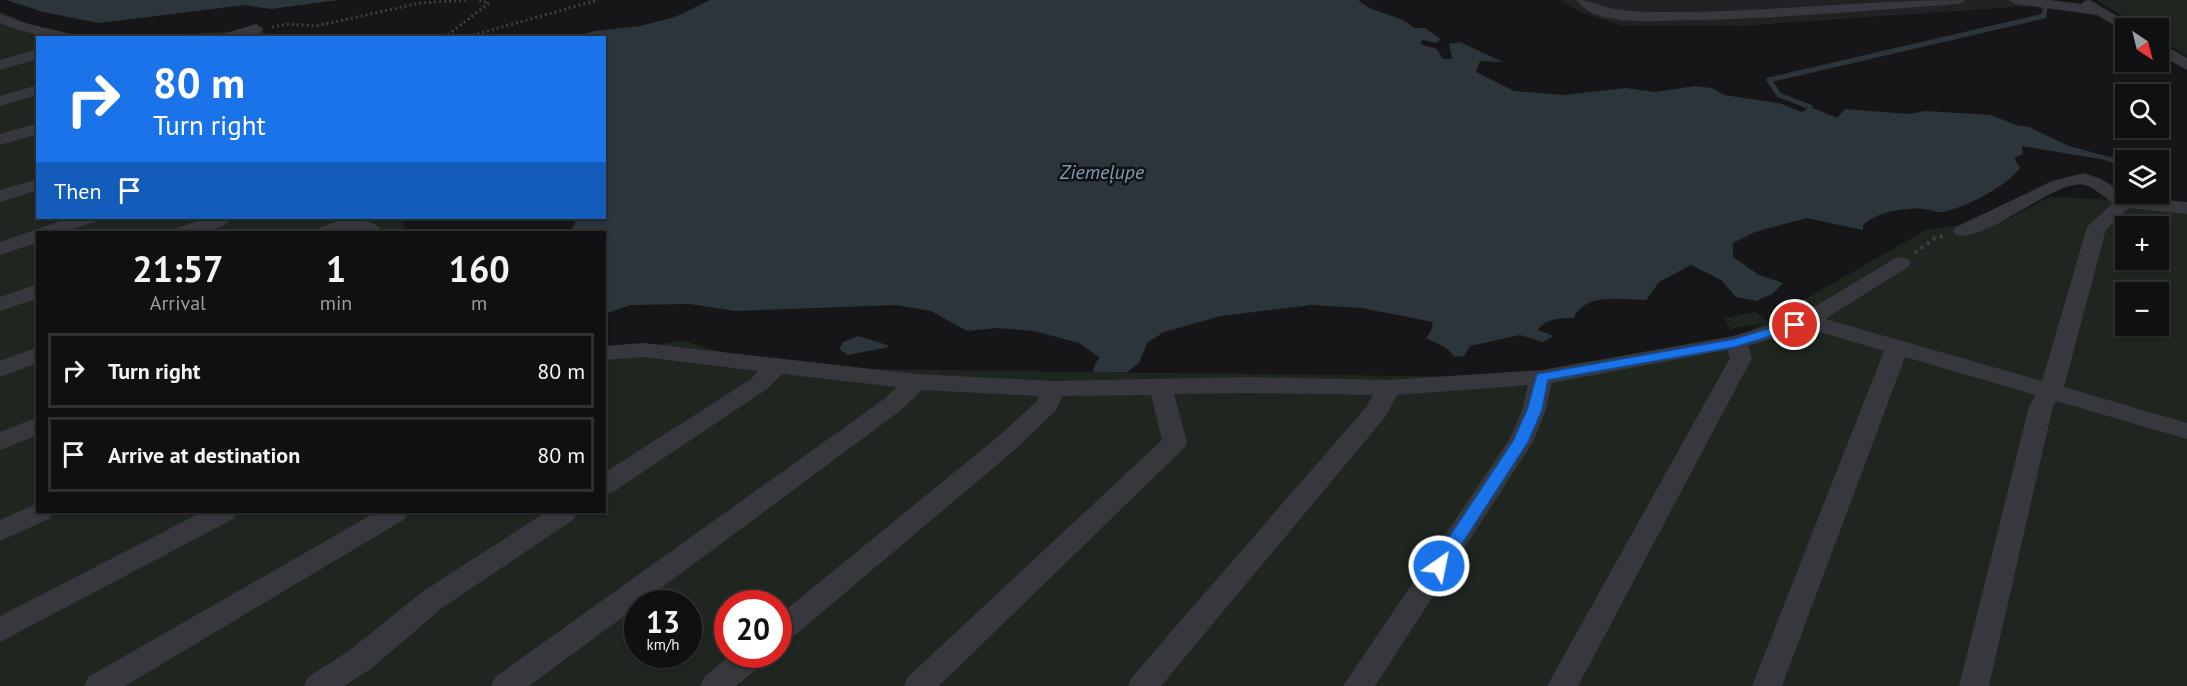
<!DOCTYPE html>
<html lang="en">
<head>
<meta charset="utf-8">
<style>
	:root { --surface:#101012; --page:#1e1e20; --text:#f1f3f6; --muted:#9c9d9f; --line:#303032 }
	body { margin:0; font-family:"PT Sans",sans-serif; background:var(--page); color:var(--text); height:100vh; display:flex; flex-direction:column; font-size:22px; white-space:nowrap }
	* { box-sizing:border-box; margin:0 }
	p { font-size:20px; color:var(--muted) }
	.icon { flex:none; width:33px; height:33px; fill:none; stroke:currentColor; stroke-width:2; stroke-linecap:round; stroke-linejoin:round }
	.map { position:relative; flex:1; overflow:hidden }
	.details { position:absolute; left:36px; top:231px; width:570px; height:282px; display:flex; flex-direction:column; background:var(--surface); border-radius:0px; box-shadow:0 2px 4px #0004,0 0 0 2px var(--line) }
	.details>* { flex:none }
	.hud { position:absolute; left:36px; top:36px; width:570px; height:183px; border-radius:0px; box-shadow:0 2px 4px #0004,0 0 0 2px var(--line); background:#1a73e8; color:#fff; overflow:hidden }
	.needle { width:39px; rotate:145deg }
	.buttons { position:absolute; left:2115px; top:18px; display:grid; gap:12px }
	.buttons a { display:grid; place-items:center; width:54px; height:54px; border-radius:0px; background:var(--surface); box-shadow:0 2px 4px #0004,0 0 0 2px var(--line); font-size:30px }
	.speed { position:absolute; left:624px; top:590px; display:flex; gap:12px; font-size:30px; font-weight:700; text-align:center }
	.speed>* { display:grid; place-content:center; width:78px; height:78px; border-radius:50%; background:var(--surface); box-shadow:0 2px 4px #0004,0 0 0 2px var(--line); line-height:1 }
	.speed small { font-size:15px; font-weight:400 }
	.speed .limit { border:9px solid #d22; background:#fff; color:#111 }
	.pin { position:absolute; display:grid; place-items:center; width:51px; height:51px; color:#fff; margin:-26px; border:3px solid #fff; border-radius:50%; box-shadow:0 2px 6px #0007 }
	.me { position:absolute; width:66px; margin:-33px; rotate:33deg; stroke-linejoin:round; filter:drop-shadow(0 0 4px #0008) }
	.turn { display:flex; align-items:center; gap:21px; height:126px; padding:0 18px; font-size:27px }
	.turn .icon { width:78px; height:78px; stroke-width:2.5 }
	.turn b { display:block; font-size:42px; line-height:51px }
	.then { display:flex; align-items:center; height:57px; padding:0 18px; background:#0003; gap:12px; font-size:22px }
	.eta { display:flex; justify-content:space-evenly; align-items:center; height:102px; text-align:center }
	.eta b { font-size:36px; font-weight:600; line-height:42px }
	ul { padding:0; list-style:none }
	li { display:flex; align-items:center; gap:18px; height:75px; margin:0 12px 9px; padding:0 6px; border:3px solid var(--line); border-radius:0px }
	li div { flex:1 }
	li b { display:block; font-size:22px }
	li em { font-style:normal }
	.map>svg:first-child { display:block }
</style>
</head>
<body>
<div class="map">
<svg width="2187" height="686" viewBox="0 0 2187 686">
	<rect width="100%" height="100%" fill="#161618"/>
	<path fill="#222225" d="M1559,0H2031L2028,6L1739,26H1623L1580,12Z"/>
	<path fill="#1e261f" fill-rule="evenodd" d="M2096,0H2187V56L2159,38L2158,28H2142Z
		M0,11L58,37L38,38V218H401L406,232H38V512H604L605,350L684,341L776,368L1498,377L1735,340L1763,323L1730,329L1725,318L1756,312L1767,321L1926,230L2008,219L2049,197L2187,203V686H0ZM2126,226H2158V260H2126ZM2126,292H2158V326H2126ZM638,603H688V654H638ZM728,603H778V654H728Z
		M260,30L274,37L107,38Z"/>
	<path fill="#2c353c" d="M6,0H338L271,9L245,5L99,23L43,12Z
		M710,0H1358C1374,15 1399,13 1414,28H1425L1441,39L1436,43L1422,40L1420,44L1437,49L1443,59H1452L1449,44L1460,42L1503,62L1480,61L1476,72L1514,91L1563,95L1626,88L1655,92L1695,86L1712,88L1724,95L1779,103L1802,112L1810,107L1837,118L1845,109L1909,114L1925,111L1991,115L2016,125L2029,127L2069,146L2125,161V168L2106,160L2022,146L2023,154L2014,158L2020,168C2003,189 1969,205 1944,212C1938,213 1931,210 1925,209C1907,207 1876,212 1863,225V230L1807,218L1755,232L1733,243V257L1759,275L1783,283L1772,294L1756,301L1736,297L1721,280L1691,265L1659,282L1646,300C1623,300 1585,292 1574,318C1561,318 1546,318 1538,330L1554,336L1543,342L1520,335L1470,346L1464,356L1455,357L1445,347L1426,338L1431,331L1433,322L1362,308L1312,305L1221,316L1164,332L1147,343L1139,363L1127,372H1095L1093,370L1099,357L1079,343L1034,331L996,328L967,331L931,311L896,305L735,311L690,304L630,305L605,314L604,232H569L575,224V218H604V38L571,37L595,31L640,26L675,17Z
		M858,336L887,345L889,347L848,355L839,349L843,342Z"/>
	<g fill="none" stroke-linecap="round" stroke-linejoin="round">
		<path stroke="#2c353c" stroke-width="5" d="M1810,107L1779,95L1769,80L2044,16L2045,8"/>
		<path stroke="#3d3f44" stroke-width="3" stroke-dasharray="2 3" stroke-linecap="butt" d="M272,27L290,24L316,26L420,3L467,0
			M444,38L489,3L478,0
			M463,38L598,0"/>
		<path stroke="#3d3f44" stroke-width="4" stroke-dasharray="3 4.5" stroke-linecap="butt" d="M1915,253L1935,238L1945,236"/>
		<path fill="#37383d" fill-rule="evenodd" d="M1576,0C1594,0 1598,6 1615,9C1632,12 1652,12 1669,12C1769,12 1867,0 1966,0L1959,4C1872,10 1786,18 1699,20C1666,20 1625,25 1594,14C1587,11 1580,5 1576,0Z
			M2008,0H2049L2082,4L2084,1L2090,0L2137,28H2126V32L2097,15L2015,4Z
			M0,14L25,23L75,35L77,38C50,38 26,34 0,23Z
			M256,24L264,29C253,40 232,38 218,38L220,35Z
			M2158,42L2187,58V70L2158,54Z
			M38,49V59L0,70V60Z
			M38,85V95L0,106V96Z
			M38,123V134L0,145V134Z
			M2084,173L2101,179L2130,197L2187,202V214L2129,208L2106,229L2064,387L2187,423V439L2056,401L2053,406L1989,686H1959L2029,406L2036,395L1905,357L1782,686H1752L1884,351L1807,328L1748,346L1752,358L1578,686H1547L1730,358L1727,350L1552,383L1546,410L1533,442L1375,686H1343L1509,440L1522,410L1528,385L1397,395L1386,416L1161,686H1128L1132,677L1367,406L1373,395L1248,393L1174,394L1187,442L1184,448L939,686H904L908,677L1162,440L1151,395L1063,396L1055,411L1018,447L788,641L778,645V616L1000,435L1037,401L1039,396L922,390L900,411L641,603H638V606L529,686H491L495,677L884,399L897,387L782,374L767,389L613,492L604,495V473L751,379L758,371L643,357L604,360V346L643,343L916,374L1054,381L1248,377L1389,380L1542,370L1733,336L1799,316L1894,259L1901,257L1908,259L1911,263L1908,267L1825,319L2042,381L2087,227L2113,203C2104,197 2095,188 2085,185C2057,177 1988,243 1956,235L1953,231L1956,227L2052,181Z
			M38,179V190L0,202V190Z
			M69,218H97L94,222L63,232H38V242L0,255V242Z
			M205,218H232C222,232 190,234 174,232L177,228Z
			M339,218C353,218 374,219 383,232H357L351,230L344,232H317L320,228L340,220Z
			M38,284V298L0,311V297Z
			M38,347V363L0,377V361Z
			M38,417V435L0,450V432Z
			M38,503V512H53L49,519L0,541V520Z
			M202,512H237L233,519L0,642V616Z
			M376,512H409L405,519L125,686H84L88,677Z
			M546,512H578L574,519L442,608L372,668L344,686H304L308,677L350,650L422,592Z
			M732,654H768L764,663L736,686H700L704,677Z"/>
	</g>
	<path fill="#1a73e8" stroke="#114b97" stroke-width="1.5" d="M1795,321L1800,322L1802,325L1800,327L1735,347L1548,380L1542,410L1528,442L1445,570L1439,572L1433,570L1431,566L1433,561L1513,441L1527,410L1537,374L1734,339Z"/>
	<g text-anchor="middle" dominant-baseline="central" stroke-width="5" stroke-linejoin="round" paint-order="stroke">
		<g font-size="20" font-style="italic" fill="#7f9bb3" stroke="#111113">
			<text x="1102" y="172">Ziemeļupe</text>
		</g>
	</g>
</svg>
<div class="buttons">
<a><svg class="needle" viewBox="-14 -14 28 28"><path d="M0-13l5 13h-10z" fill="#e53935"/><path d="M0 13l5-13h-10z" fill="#9c9d9f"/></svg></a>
<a><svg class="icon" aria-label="search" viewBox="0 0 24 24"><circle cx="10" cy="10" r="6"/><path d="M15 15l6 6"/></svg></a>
<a><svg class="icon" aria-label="layers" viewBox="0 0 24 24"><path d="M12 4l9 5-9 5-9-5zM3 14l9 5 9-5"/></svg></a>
<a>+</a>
<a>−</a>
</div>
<div class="speed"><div>13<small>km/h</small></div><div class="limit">20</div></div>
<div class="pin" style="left:1795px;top:325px;background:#d93025"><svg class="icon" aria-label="arrive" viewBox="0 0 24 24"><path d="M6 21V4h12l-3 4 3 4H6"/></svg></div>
<svg class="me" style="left:1439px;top:566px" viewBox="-20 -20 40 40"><circle r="17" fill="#1a73e8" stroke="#fff" stroke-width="3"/><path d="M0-11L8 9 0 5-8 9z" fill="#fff"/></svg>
<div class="hud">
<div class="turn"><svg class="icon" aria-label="right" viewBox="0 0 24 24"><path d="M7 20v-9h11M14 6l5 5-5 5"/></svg><div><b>80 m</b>Turn right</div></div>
<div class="then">Then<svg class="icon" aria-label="arrive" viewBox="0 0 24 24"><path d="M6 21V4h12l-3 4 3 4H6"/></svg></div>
</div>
<section class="details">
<div class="eta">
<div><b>21:57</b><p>Arrival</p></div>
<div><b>1</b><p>min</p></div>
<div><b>160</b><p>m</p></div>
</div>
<ul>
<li><svg class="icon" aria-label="right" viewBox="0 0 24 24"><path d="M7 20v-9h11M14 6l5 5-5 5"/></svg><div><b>Turn right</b></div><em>80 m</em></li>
<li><svg class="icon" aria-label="arrive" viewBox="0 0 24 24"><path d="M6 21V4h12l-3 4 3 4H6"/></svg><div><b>Arrive at destination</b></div><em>80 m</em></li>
</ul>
</section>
</div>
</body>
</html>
